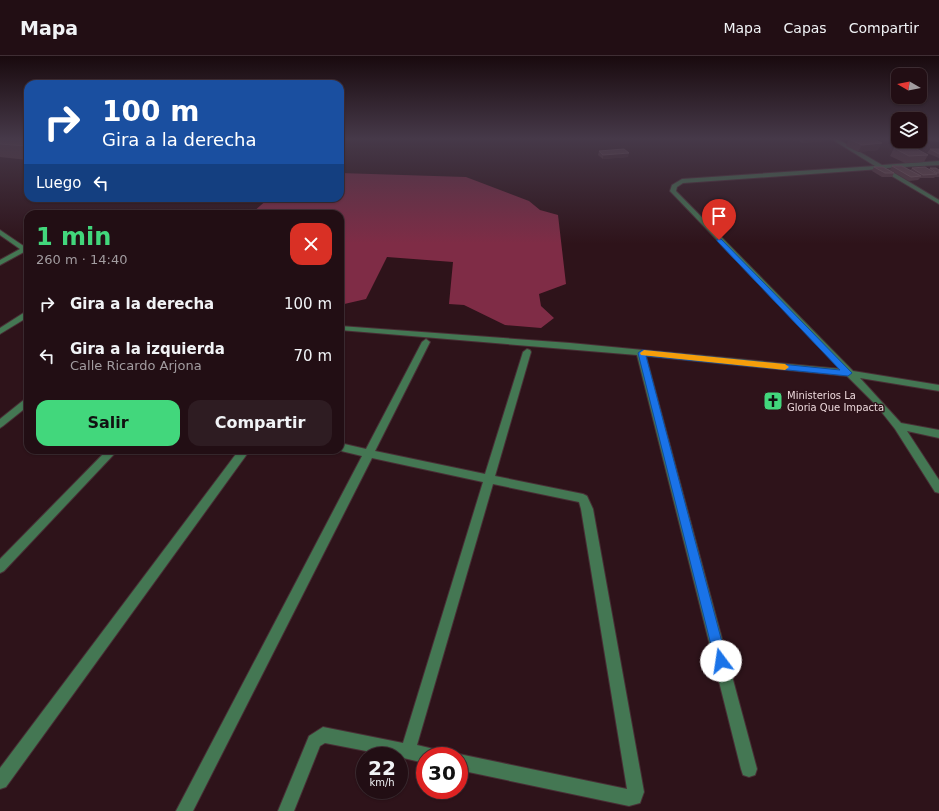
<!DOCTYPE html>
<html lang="es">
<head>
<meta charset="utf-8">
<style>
	:root { --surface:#220e14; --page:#2e1c22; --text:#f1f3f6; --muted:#a29ca0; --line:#3f2e34; --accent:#42d77c }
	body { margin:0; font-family:"DejaVu Sans",sans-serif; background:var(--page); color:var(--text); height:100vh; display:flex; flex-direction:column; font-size:15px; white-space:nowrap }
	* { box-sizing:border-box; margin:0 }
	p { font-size:13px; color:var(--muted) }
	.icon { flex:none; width:22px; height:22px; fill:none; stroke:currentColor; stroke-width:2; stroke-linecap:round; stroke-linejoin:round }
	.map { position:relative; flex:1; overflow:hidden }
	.details { position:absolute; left:24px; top:154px; width:320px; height:244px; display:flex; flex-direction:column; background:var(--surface); border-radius:12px; box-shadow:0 1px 3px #0004,0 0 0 1px var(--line) }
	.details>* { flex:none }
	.hud { position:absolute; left:24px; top:24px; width:320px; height:122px; border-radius:12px; box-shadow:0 1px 3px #0004,0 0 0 1px var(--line); background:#1a4fa0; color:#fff; overflow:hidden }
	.needle { width:26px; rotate:279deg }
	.controls { position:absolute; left:891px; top:12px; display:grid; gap:8px }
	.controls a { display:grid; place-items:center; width:36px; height:36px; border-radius:8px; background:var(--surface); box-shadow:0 1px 3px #0004,0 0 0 1px var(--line); font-size:20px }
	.speed { position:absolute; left:356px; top:691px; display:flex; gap:8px; font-size:20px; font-weight:700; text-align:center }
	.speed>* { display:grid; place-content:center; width:52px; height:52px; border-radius:50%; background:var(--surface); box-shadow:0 1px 3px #0004,0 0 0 1px var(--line); line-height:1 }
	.speed small { font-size:10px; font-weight:400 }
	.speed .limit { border:6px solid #d22; background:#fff; color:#111 }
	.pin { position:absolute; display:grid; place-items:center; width:34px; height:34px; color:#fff; margin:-41px -17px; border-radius:50% 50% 50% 0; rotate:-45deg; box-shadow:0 0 4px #0007 }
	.pin .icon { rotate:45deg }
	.me { position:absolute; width:44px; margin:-22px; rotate:346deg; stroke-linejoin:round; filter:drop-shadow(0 0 3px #0008) }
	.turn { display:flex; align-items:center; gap:14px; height:84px; padding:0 12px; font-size:18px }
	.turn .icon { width:52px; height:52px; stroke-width:2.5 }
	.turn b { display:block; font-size:28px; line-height:34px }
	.then { display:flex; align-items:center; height:38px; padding:0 12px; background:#0003; gap:8px; font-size:15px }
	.round { display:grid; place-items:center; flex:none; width:42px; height:42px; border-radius:12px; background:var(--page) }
	.overview { display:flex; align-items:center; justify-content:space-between; height:68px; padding:0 12px }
	h1 { font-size:24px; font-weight:800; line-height:30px; color:var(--accent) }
	.primary-button { display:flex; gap:8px; margin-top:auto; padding:8px 12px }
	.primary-button a { flex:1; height:46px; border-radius:12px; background:var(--accent); color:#111; font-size:16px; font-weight:800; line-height:46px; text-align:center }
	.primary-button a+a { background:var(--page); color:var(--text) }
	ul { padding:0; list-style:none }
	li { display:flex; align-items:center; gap:12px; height:52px; padding:0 12px }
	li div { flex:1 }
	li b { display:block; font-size:15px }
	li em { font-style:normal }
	header { display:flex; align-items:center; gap:24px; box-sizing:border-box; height:56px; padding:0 20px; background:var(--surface); border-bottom:1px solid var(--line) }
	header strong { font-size:19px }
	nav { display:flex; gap:22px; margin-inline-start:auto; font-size:14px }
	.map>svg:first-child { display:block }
</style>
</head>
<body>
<header>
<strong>Mapa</strong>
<nav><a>Mapa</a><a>Capas</a><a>Compartir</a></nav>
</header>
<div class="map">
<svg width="939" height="755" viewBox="0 0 939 755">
	<rect width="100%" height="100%" fill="#2e131a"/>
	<path fill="#7f2c46" d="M340,117L466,121L529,145L540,154L558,159L566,228L539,238L541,250L554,262L541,272L505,269L464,249L449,248L453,206L387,201L366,243L340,249V158H251L269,142H340Z"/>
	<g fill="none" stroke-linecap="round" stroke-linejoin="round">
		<g stroke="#482e35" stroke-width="2">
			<path id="minor" d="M830,82H836L882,109L939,105V109L886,112L939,144V148L880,113L683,127L677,131L676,135L853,315L939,329V335L860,322L901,367L939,374V382L907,375L939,424V437L935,436L895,373L876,349L847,320L646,300L757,713L755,719L749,721L743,719L741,713L637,299L340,274V270L570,287L841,313L670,135L672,129L682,123L875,110Z
				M0,174L28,193V198L24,196L0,209V204L20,193L0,179Z
				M25,256H28V261L0,278V272Z
				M426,283L430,286L375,395L485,418L523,296L527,293L530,294L531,296L495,420L583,438L587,440L593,453L644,736L640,747L629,750L459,714V700H454L459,698L627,733L581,453L579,446L493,428L417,689L438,694L440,700H425V707L399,701V700H392L325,687L320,690L294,755H278L309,680L323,671L403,687L483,426L372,402L193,755H176L362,400L337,394H340V387L366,393L422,286Z
				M28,342V350L3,370L0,372V363L25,343Z
				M107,394H118L4,515L0,517V503Z
				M239,394H250L6,731L0,733V712Z"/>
		</g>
		<use href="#minor" fill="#447753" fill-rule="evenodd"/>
	</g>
	<path fill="#56383f" d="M0,82H28V104L0,101Z
		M789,82H825L824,85L802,87L798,84L794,85Z
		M891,82H898V85H906H897Z
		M923,82H939V86L928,85Z
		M849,83L878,94L858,96L846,90Z
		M894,92L928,99L924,106L905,107L890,100Z
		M930,93H939V102L927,97Z
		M599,95L628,101L603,103L598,99Z
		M892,110L910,114L912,112L929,113L930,112L939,114V121H935L934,122H920L918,124L909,125L890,114Z
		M874,111L894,117L892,121H882L872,115Z"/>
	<path fill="#3f2229" d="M795,82H799L798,84L794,85Z
		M816,82H825L824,85L802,87L804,83Z
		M882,87L878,94L858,96L862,89Z
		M629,97L628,101L603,103V99Z"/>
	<path fill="#66494f" stroke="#7b5f65" d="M0,82H28V90L0,88Z
		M802,82H816L804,83Z
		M872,82L882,87L862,89L849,83Z
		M913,91L928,99L909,100L894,92Z
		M624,93L629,97L603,99L599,95Z
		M930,93H939V98Z
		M892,110H902L921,120L911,121Z
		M874,111H883L894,117H885Z
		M925,111L937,118L923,119L912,112Z
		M930,112H936L939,114V117H937Z"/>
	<linearGradient id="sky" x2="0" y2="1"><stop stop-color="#190a0e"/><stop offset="0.44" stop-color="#463949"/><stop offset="1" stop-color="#463949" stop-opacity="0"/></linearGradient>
	<rect width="939" height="188" fill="url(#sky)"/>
	<path fill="#1a73e8" stroke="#114b97" d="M717,183H721L852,317L848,320L646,300L727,605L726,609L721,611L717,609L715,605L638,297L642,294L840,314L717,185Z"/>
	<path fill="#f59e0b" d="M644,294L785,308L789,311L785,314L641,299L640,297Z"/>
	<defs>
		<g id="church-square" transform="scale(1)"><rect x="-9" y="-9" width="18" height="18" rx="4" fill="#42d77c" stroke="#2e131a"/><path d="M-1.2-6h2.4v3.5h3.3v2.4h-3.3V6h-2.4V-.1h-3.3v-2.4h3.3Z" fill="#111"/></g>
	</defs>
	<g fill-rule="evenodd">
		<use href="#church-square" x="773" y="345"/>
	</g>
	<g text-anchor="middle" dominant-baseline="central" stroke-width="3" stroke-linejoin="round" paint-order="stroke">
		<g font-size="10" fill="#ebd7da" stroke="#2e131a" text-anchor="start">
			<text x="787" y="339">Ministerios La<tspan x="787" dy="12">Gloria Que Impacta</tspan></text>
		</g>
	</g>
</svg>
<div class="controls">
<a><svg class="needle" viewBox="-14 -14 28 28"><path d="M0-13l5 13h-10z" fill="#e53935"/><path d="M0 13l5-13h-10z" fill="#a29ca0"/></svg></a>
<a><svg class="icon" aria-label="layers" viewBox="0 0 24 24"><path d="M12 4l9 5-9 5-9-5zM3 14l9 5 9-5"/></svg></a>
</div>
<div class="speed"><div>22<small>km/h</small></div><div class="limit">30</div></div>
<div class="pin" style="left:719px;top:184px;background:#d93025"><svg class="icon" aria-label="arrive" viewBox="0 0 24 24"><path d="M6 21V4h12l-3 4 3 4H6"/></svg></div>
<svg class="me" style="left:721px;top:605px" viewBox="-20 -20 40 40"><circle r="19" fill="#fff"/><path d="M0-13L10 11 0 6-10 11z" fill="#1a73e8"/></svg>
<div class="hud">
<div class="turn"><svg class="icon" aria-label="right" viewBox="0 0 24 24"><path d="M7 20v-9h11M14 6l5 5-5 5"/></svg><div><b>100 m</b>Gira a la derecha</div></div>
<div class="then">Luego<svg class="icon" aria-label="left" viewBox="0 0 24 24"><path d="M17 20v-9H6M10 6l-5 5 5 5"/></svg></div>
</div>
<section class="details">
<div class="overview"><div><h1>1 min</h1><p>260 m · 14:40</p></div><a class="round" style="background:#d93025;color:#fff"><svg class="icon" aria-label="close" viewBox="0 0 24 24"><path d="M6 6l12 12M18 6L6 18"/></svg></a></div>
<ul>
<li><svg class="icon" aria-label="right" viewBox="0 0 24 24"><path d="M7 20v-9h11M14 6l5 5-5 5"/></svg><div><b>Gira a la derecha</b></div><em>100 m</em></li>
<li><svg class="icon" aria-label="left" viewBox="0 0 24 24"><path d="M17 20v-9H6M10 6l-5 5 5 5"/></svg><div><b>Gira a la izquierda</b><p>Calle Ricardo Arjona</p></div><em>70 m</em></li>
</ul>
<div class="primary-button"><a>Salir</a><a>Compartir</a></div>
</section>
</div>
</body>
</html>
